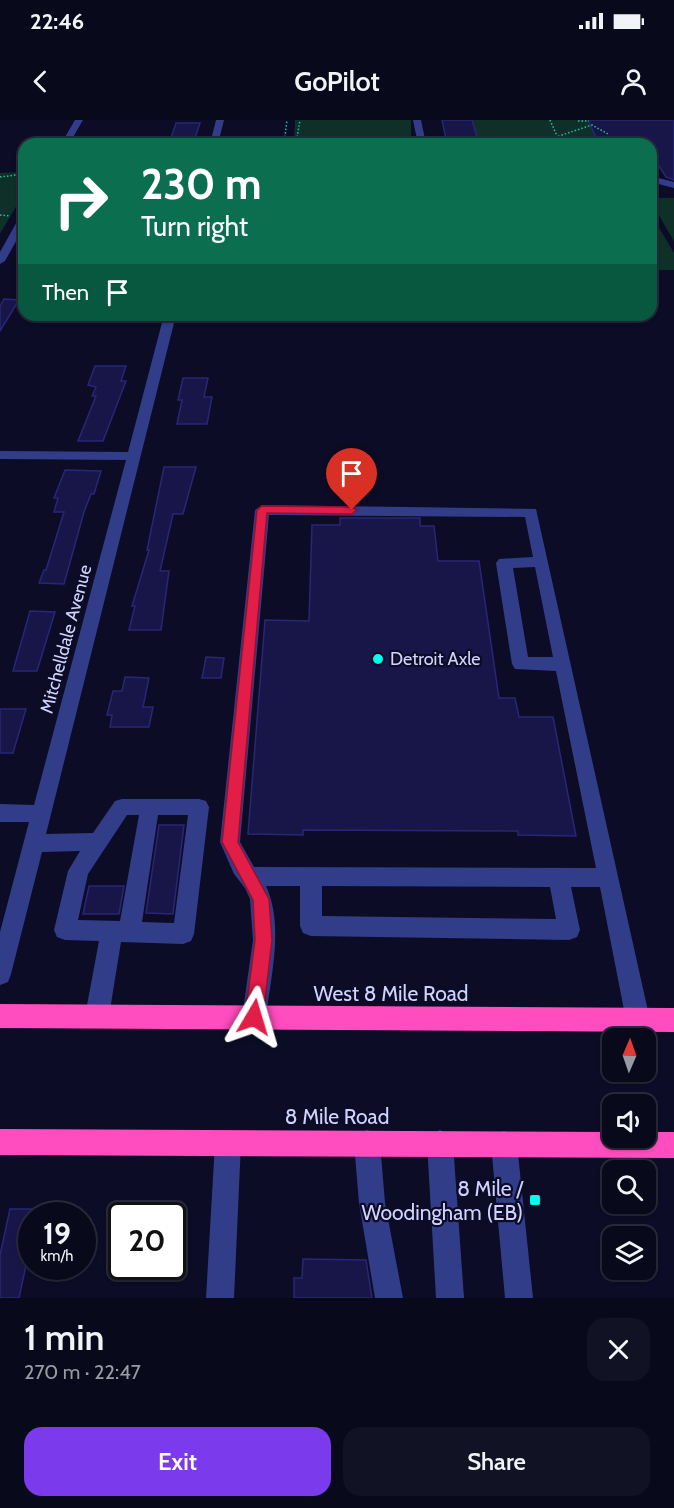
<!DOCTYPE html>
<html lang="en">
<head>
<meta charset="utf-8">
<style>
	:root { --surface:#09091c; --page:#121225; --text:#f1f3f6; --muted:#999aa3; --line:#292a3b; --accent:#7c3aed }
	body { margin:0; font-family:Cabin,sans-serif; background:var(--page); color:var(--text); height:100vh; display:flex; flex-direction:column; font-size:22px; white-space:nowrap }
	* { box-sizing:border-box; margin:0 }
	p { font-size:20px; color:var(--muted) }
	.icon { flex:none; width:33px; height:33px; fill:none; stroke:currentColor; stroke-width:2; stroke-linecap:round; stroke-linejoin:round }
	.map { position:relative; height:1178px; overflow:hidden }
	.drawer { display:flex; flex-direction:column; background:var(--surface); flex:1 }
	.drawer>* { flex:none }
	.hud { position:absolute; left:18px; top:18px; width:639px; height:183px; border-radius:18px; box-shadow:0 2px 4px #0004,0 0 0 2px var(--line); background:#0b6e4f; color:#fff; overflow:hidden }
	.needle { width:39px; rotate:2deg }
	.controls { position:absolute; left:602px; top:908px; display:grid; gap:12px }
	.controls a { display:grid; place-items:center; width:54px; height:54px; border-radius:12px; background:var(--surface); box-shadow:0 2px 4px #0004,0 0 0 2px var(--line); font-size:30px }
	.speed { position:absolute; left:18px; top:1082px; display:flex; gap:12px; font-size:30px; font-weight:700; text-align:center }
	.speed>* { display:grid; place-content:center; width:78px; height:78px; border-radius:50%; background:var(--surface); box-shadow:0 2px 4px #0004,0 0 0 2px var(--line); line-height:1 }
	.speed small { font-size:15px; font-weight:400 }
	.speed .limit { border:3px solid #111; border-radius:9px; background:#fff; color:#111 }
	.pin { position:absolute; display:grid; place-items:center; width:51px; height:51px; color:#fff; margin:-62px -26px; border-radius:50% 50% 50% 0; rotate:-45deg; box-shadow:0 0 6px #0007 }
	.pin .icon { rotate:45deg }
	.me { position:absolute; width:66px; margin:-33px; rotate:7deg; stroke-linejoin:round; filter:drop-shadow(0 0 4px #0008) }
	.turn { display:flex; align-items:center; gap:21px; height:126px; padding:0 24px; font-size:27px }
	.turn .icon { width:78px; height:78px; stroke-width:2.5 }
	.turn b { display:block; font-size:42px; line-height:51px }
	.then { display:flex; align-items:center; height:57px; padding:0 24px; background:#0003; gap:12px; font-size:22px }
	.round { display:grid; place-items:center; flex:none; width:63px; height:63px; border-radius:18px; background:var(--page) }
	.overview { display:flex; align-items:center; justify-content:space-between; height:102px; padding:0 24px }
	h1 { font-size:36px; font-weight:600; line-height:45px }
	.cta { display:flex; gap:12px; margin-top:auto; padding:12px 24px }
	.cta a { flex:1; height:69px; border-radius:18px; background:var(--accent); color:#fff; font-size:24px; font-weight:600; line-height:69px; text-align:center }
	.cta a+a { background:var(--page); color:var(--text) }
	.status { display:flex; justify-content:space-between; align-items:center; height:42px; padding:0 30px; background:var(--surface); direction:ltr }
	.status svg { height:16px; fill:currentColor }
	header { display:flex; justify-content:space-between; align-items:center; height:78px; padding:0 24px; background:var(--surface); font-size:27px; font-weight:600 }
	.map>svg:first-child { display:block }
</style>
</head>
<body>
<div class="status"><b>22:46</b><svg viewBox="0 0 49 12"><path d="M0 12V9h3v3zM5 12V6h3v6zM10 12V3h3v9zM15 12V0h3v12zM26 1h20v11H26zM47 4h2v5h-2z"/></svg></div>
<header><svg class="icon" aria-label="back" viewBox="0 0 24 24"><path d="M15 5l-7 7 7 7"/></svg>GoPilot<svg class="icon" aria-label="person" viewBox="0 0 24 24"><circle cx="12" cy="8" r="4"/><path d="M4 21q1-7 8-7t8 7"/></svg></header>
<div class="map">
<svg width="674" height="1178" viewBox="0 0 674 1178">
	<rect width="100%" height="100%" fill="#0c0c26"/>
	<path fill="#0e3029" d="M295,0H411V24H294Z
		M472,0H588L613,19L475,23Z
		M24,52V73L0,114V53Z
		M651,78H674V121L651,82Z
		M651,94L674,133V150H651Z"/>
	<path fill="#181648" stroke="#292677" stroke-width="1.5" d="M442,0H472L479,24H447Z
		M588,0H674V60L666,57L651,34V24H599Z
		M176,3H200L193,24H169Z
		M4,179L19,180L0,211V186Z
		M95,246H126L121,261H126L103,321H78L96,276H92L96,267L88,265Z
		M183,258H208L204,277H212L207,304H177L182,280H178Z
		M164,347H196L183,394H173L160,451H169L161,510H129L135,486H132L149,430H147Z
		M65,350L101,351L94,374H91L84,392L64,464L39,463L44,450H46L64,392H54L58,378H54Z
		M340,398H420V406H434L438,441H479L499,578H515L519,597H553L576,716L518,715V711L303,710V715L248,714L265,500L309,501L312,405H340Z
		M30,491L55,492L37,551H13Z
		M206,537L224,538L221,558H202Z
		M125,557L149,558L143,587H153L149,607H110L112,595H107L113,571H122Z
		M0,589H26L13,633H0Z
		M159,705H184L173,794L146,793Z
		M89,766H124L119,794H83Z
		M10,1089H32V1117L19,1178H0V1135Z
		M303,1139L366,1140L372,1178H294V1158H302Z"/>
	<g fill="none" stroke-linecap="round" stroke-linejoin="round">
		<path stroke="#22c29e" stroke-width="1.5" stroke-dasharray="1.5 2" stroke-linecap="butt" d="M550,0L557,16
			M578,1H589
			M478,19H550L592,5L608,14
			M284,24L287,0
			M296,24L300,0
			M651,41L654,45
			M0,57L24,54
			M0,95L10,96"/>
		<path fill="#323d89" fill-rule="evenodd" d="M75,0H83L69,24H61Z
			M216,0H224L218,24H210Z
			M413,0H421L426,24H418Z
			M651,56L674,62V68L651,62Z
			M24,95V107L5,141L0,144V132L19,98Z
			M164,195H176L46,714L93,713L115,681L122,679H199L206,681L209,687L194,814L191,821L183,824L121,822L109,896L105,904L97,908L89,904L85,896L99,821L65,820L57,817L54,810L68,751L80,731L42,732L11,854L8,862L0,865V812L29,702H0V684L34,685L126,340L0,339V331L128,332ZM127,695H139L120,801L78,800L88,754ZM158,695H188L174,803L142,802Z
			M262,385L536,389L650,900L646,908L638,912L630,908L626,900L600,767H571L580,810L577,817L569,820L311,816L303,813L300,806V766H266C284,805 271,855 266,897L262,905L254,909L246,905L242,897L253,820L250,779L245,768L234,754L220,722L255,390ZM269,395L525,397L533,437L499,439L496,443L512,544L515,549L556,551L596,748L254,747L240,722ZM535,447L553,537H528L513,448ZM322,766L550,767L556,799L322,796Z
			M228,1010L237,1014L241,1023L234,1178H206L215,1023L219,1014Z
			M367,1010L376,1014L380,1023L385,1083L403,1178H375L359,1083L354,1023L358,1014Z
			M440,1010L449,1014L453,1023L464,1178H436L427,1023L431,1014Z
			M504,1011L513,1015L517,1024L533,1178H505L491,1024L495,1015Z"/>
		<path fill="#ff4cbf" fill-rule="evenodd" d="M0,884L674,888V912L0,908Z
			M0,1009L612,1012V1017H645V1012H674V1038L0,1035Z"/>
	</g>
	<path fill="#e11d48" stroke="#92132f" stroke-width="1.5" d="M262,386L352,387L357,390L352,394L267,393L238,722L269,779L272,820L263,897L260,904L254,906L248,904L245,897L255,820L253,780L222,722L257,390Z"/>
	<g fill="#00fcec" stroke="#0c0c26" stroke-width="2">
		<circle cx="378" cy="539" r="6"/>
		<rect x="529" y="1074" width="12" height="12" rx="3"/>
	</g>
	<g text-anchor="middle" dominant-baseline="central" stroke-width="4.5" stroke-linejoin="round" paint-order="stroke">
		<g font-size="18" fill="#d1d3ff" stroke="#0c0c26">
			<text transform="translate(66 519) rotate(-75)">Mitchelldale Avenue</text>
		</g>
		<g font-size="18" fill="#d1d3ff" stroke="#0c0c26" text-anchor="start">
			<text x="390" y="539">Detroit Axle</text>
		</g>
		<g font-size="21" fill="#d1d3ff" stroke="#0c0c26">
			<text x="391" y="873">West 8 Mile Road</text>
			<text x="337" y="996">8 Mile Road</text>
		</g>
		<g font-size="21" fill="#d1d3ff" stroke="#0c0c26" text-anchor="end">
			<text x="523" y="1068">8 Mile /<tspan x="523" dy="24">Woodingham (EB)</tspan></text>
		</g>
	</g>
</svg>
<div class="controls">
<a><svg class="needle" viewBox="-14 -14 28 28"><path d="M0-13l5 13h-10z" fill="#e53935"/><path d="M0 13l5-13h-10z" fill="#999aa3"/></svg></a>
<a><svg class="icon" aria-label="sound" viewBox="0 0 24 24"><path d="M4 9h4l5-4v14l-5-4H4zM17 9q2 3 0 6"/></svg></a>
<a><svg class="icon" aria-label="search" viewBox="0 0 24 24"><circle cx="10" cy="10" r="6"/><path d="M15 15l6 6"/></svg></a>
<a><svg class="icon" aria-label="layers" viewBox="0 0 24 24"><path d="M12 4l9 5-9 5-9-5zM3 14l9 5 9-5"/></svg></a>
</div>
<div class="speed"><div>19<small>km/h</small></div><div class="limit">20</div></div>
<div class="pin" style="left:352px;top:390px;background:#d93025"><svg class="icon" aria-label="arrive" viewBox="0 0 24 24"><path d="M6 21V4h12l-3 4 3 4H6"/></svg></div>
<svg class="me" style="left:254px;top:897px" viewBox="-20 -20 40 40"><path d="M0-17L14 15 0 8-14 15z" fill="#e11d48" stroke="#fff" stroke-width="4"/></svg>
<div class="hud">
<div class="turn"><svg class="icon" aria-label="right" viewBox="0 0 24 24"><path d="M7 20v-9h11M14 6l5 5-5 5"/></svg><div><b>230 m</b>Turn right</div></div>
<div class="then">Then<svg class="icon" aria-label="arrive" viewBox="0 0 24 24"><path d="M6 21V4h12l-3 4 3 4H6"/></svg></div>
</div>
</div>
<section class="drawer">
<div class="overview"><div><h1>1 min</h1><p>270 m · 22:47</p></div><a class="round"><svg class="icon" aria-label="close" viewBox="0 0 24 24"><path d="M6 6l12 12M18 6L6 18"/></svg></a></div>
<div class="cta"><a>Exit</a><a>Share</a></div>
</section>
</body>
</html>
